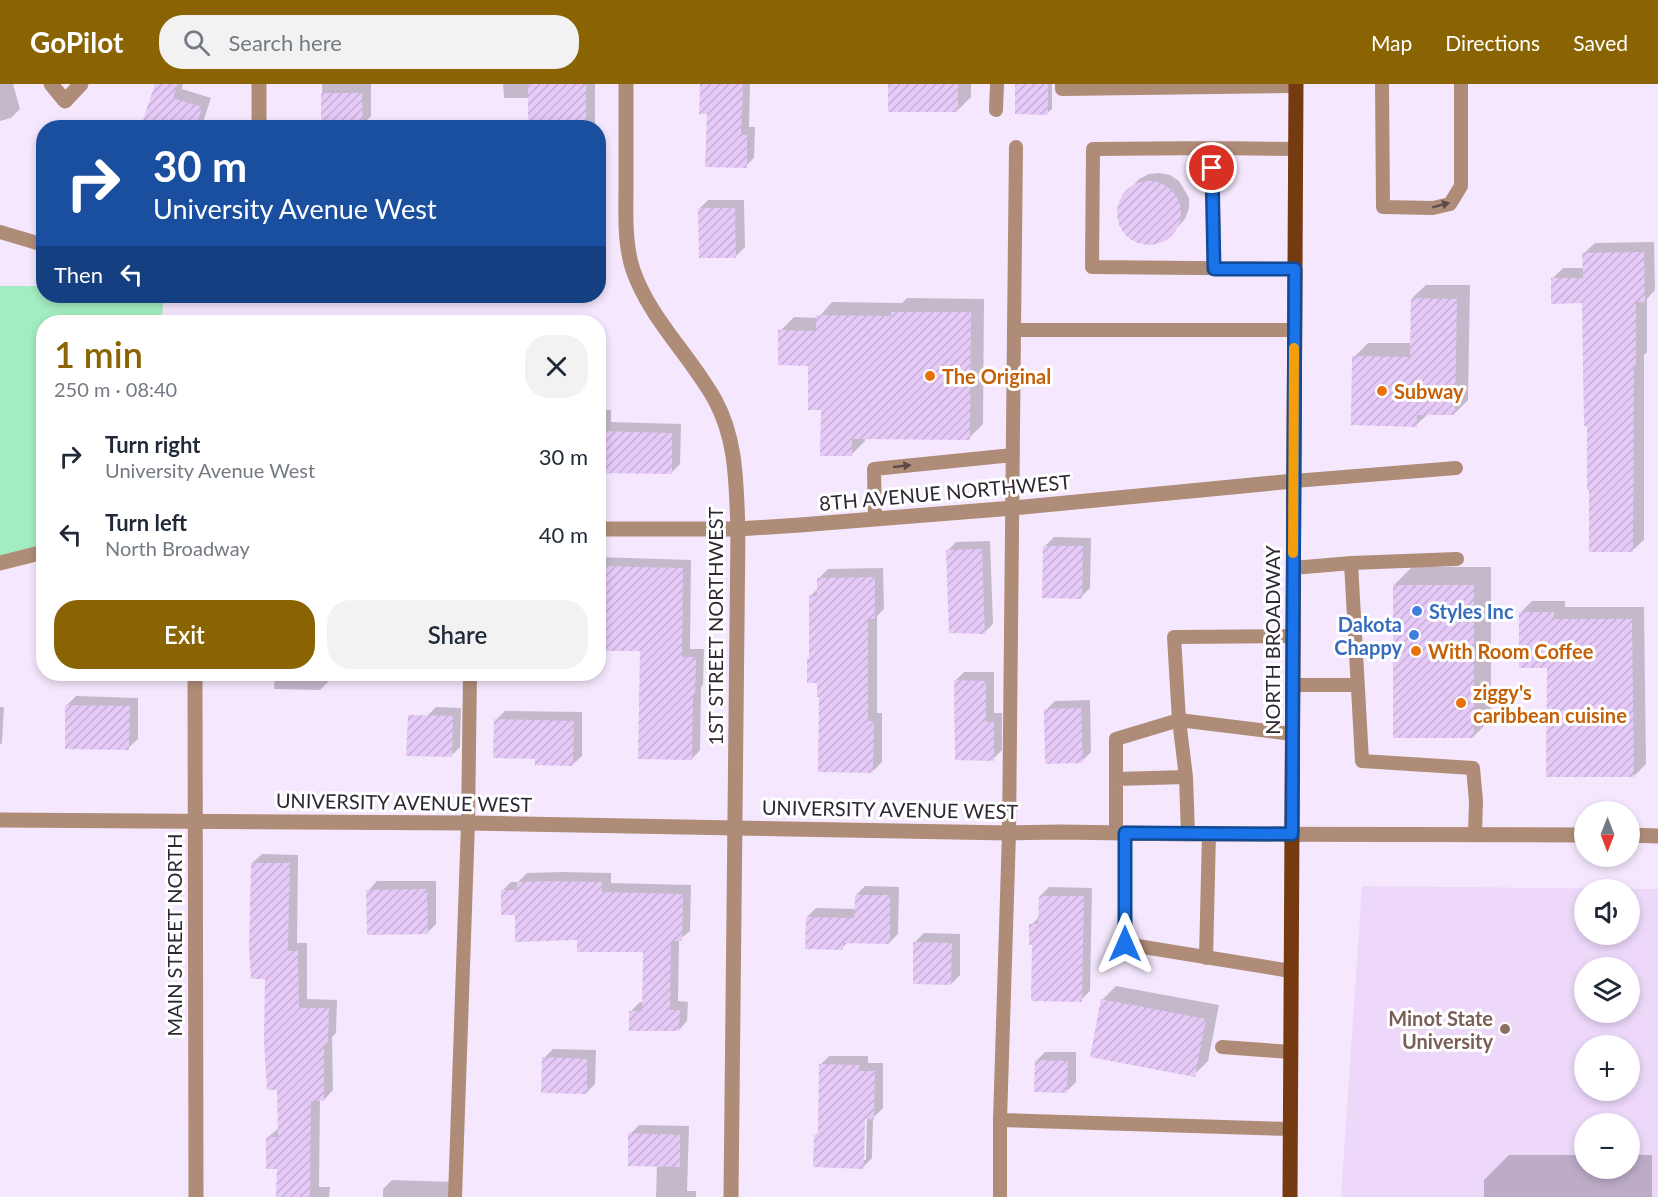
<!DOCTYPE html>
<html lang="en">
<head>
<meta charset="utf-8">
<style>
	:root { --surface:#fff; --page:#f2f2f3; --text:#1f2937; --muted:#747a83; --accent:#8a6302 }
	body { margin:0; font-family:Lato,sans-serif; background:var(--page); color:var(--text); height:100vh; display:flex; flex-direction:column; font-size:22px; white-space:nowrap }
	* { box-sizing:border-box; margin:0 }
	p { font-size:20px; color:var(--muted) }
	.icon { flex:none; width:33px; height:33px; fill:none; stroke:currentColor; stroke-width:2; stroke-linecap:round; stroke-linejoin:round }
	.map { position:relative; flex:1; overflow:hidden }
	.side { position:absolute; left:36px; top:231px; width:570px; height:366px; display:flex; flex-direction:column; background:var(--surface); border-radius:24px; box-shadow:0 3px 9px #0003 }
	.side>* { flex:none }
	.banner { position:absolute; left:36px; top:36px; width:570px; height:183px; border-radius:24px; box-shadow:0 3px 9px #0003; background:#1a4fa0; color:#fff; overflow:hidden }
	.needle { width:39px; rotate:180deg }
	.fabs { position:absolute; left:1574px; top:717px; display:grid; gap:12px }
	.fabs a { display:grid; place-items:center; width:66px; height:66px; border-radius:50%; background:var(--surface); box-shadow:0 3px 9px #0003; font-size:30px }
	.pin { position:absolute; display:grid; place-items:center; width:51px; height:51px; color:#fff; margin:-26px; border:3px solid #fff; border-radius:50%; box-shadow:0 2px 6px #0007 }
	.me { position:absolute; width:66px; margin:-33px; rotate:0deg; stroke-linejoin:round; filter:drop-shadow(0 0 4px #0008) }
	.turn { display:flex; align-items:center; gap:21px; height:126px; padding:0 18px; font-size:27px }
	.turn .icon { width:78px; height:78px; stroke-width:2.5 }
	.turn b { display:block; font-size:42px; line-height:51px }
	.then { display:flex; align-items:center; height:57px; padding:0 18px; background:#0003; gap:12px; font-size:22px }
	.round { display:grid; place-items:center; flex:none; width:63px; height:63px; border-radius:24px; background:var(--page) }
	.head { display:flex; align-items:center; justify-content:space-between; height:102px; padding:0 18px }
	h1 { font-size:36px; font-weight:600; line-height:45px; color:var(--accent) }
	.button { display:flex; gap:12px; margin-top:auto; padding:12px 18px }
	.button a { flex:1; height:69px; border-radius:24px; background:var(--accent); color:#fff; font-size:24px; font-weight:600; line-height:69px; text-align:center }
	.button a+a { background:var(--page); color:var(--text) }
	ul { padding:0; list-style:none }
	li { display:flex; align-items:center; gap:18px; height:78px; padding:0 18px }
	li div { flex:1 }
	li b { display:block; font-size:22px }
	li em { font-style:normal }
	header { display:flex; align-items:center; gap:36px; box-sizing:border-box; height:84px; padding:0 30px; background:var(--accent); color:#fff }
	header strong { font-size:28px }
	nav { display:flex; gap:33px; margin-inline-start:auto; font-size:21px }
	.search { width:420px; height:54px; background:var(--page); display:flex; align-items:center; gap:15px; box-sizing:border-box; padding:0 21px; border-radius:24px; color:var(--muted); font-size:22px }
	.map>svg:first-child { display:block }
</style>
</head>
<body>
<header>
<strong>GoPilot</strong>
<div class="search"><svg class="icon" aria-label="search" viewBox="0 0 24 24"><circle cx="10" cy="10" r="6"/><path d="M15 15l6 6"/></svg>Search here</div>
<nav><a>Map</a><a>Directions</a><a>Saved</a></nav>
</header>
<div class="map">
<svg width="1658" height="1113" viewBox="0 0 1658 1113">
	<defs>
		<pattern id="building-hatch" width="6" height="6" patternUnits="userSpaceOnUse" patternTransform="scale(1.5)"><rect width="6" height="6" fill="#e5c9f7"/><path d="M-1 1l2-2M0 6l6-6M5 7l2-2" fill="none" stroke="#c5add4"/></pattern>
	</defs>
	<rect width="100%" height="100%" fill="#f5e8fe"/>
	<path fill="#edd8fa" fill-rule="evenodd" d="M1362,802L1658,805V1113H1341ZM1584,806H1629V850H1584ZM1584,884H1629V928H1584ZM1584,962H1629V1006H1584ZM1584,1040H1629V1084H1584Z"/>
	<path fill="#a3edc2" d="M0,202H43L44,212H163L162,238H44L43,468L0,474Z"/>
	<path fill="#0003" fill-rule="evenodd" d="M0,0H13L20,25L11,34L0,37Z
		M156,0H183L182,5L211,14L201,44H161Z
		M322,0H371V32L362,41H323Z
		M503,0H595V44H530L529,14H504Z
		M702,0H750L749,43H755L754,74L746,82L708,29Z
		M889,0H971V13L957,27Z
		M1017,0H1052V25L1047,29Z
		M1159,89L1170,91L1179,97L1189,114V124L1185,135L1168,153L1159,158L1148,160L1138,158L1129,153L1122,145L1118,135V125L1122,115L1139,95L1149,90Z
		M708,116H744L745,163L736,172L699,125Z
		M1654,158L1655,206L1647,215V268L1644,271V456L1633,466L1588,340L1583,218L1552,195L1563,184H1584V169L1595,159Z
		M1426,201H1470L1468,316L1454,330H1428L1416,341L1354,273L1368,259H1411L1412,214Z
		M528,212H567L563,216L528,215Z
		M907,214L984,215L983,340L969,354L865,353V357L851,371L822,325L810,280L780,247L794,233L818,234L832,218L902,219Z
		M598,326H611V338L681,340L680,380L671,389L606,387L598,392Z
		M1054,453L1091,454L1090,504L1081,513L1045,462Z
		M990,457L993,540L984,549L947,467L956,458Z
		M598,473L691,476L690,565H704L703,601L701,603L700,666L692,675L642,566L598,565Z
		M1412,483H1491V635L1473,653L1394,501Z
		M883,484L884,525L877,532V629H882V678L873,687L821,611L811,572L810,512L819,504V494L828,485Z
		M1532,517H1565V523H1644L1646,680L1634,692L1548,583L1520,529Z
		M964,588H994V629H1002V666L993,675L955,597Z
		M275,590H329V597L320,606L274,605Z
		M76,612L138,614V655L128,664L67,621Z
		M1090,616L1091,668L1082,677L1046,626L1055,617Z
		M0,623H4L2,659L0,661Z
		M436,623L461,624L460,663L451,672L427,632Z
		M505,627L582,628V672L572,681L537,673L496,636Z
		M262,770L298,771L297,859H307V915L337,916L336,949L332,953L333,1006L324,1016H320L319,1103H330L329,1113H278L279,1083L268,1053L279,1044L278,1004L252,779Z
		M562,788L611,789V799L691,801L690,847L679,856L678,917L688,918L687,937L679,946L631,927L640,918H643L644,866L579,855L516,830L502,807L511,798H518L527,789Z
		M377,797H436V840L427,849L368,807Z
		M865,802L899,803L898,850L889,859L848,858L842,864L807,833L816,824L856,825V811Z
		M1049,803L1092,804L1090,907L1081,916L1033,860L1031,841L1040,832V812Z
		M924,849L960,850V891L951,900L915,858Z
		M1116,902L1219,921L1208,977L1194,991L1102,916Z
		M553,965L596,966L595,1000L586,1009L544,974Z
		M1045,968H1076V998L1067,1007L1036,977Z
		M829,972H868V979H883V1024L873,1034L872,1074L863,1083L816,1051L819,1048L820,981ZM864,1028H867L866,1076H863Z
		M639,1041L689,1042L687,1107H696V1113H656L657,1081L630,1050Z
		M1509,1071H1584V1084H1629V1071H1652V1113H1484V1096Z
		M392,1096L454,1098L453,1113H383V1105Z"/>
	<path fill="url(#building-hatch)" d="M155,0H178L173,14L202,23L196,44H157L142,39Z
		M528,0H586V44H528Z
		M700,0H743L741,51H747V84L705,83L707,30H699Z
		M888,0H958V28H888Z
		M1015,0H1048V31L1015,30Z
		M321,9H362L363,42L321,43Z
		M1117 129a32 32 0 1 1 64 0a32 32 0 1 1-64 0Z
		M698,124H735L736,174H699Z
		M1644,168L1645,218H1636V281H1634L1633,468H1589V406H1587V342H1584L1582,219L1551,220V194H1583L1582,169Z
		M1411,214L1457,215L1455,331H1417V343L1351,341L1352,272L1410,273Z
		M891,228H971L970,356L852,355V372H820L821,326H808V282L778,281V246L816,247V231L891,232Z
		M598,347L672,349V390L598,389Z
		M1043,462H1083L1082,515L1042,514Z
		M982,465L985,550L949,549L946,466Z
		M598,482L683,484L682,573H696L695,611H693L692,676L638,675L640,567H598Z
		M875,493V535H868V637H874L873,689L818,688L819,613H817V599H807V574H809V512H817V494Z
		M1393,501H1474V654H1393Z
		M1519,528H1554V535H1632L1634,693H1546L1547,584H1519Z
		M954,596L986,597V638H994V677L955,676Z
		M65,621L130,622L129,666L65,665Z
		M1081,624L1083,679L1045,680L1044,625Z
		M408,631L453,632L452,673L406,672Z
		M494,635L574,637L573,682L535,681V675L493,674Z
		M251,779H290L288,867H298L299,924H329L328,960H324V1017H311L310,1113H276L277,1085H266V1053H278L277,1006H267L264,958L265,895H251L249,864Z
		M553,797L602,798V808L683,810L682,857H671L670,926H680L679,947H629V927H642L643,868H577V856L515,858V831H501V806H517V798Z
		M427,805L428,850L367,851L366,806Z
		M855,811H890V860L843,859V866L805,865L806,833L854,834Z
		M1039,812H1084L1082,918L1031,917L1032,861H1029V840H1038Z
		M913,858L952,859L951,901L913,900Z
		M1101,915L1206,935L1195,993L1090,973Z
		M542,973L587,975V1010L541,1009Z
		M1035,976L1068,977L1067,1009L1034,1008Z
		M819,980L859,981V987H875L874,1035H865L864,1085L813,1083L814,1051H818Z
		M628,1049L680,1051V1083L628,1082Z"/>
	<g fill="none" stroke-linecap="round" stroke-linejoin="round">
		<path stroke="#af8c78" stroke-width="14" d="M1062,0V5L1296,2
			M1382,0L1383,123L1433,124L1450,120L1461,102V0
			M996,26L997,0
			M1016,63L1014,246H1295
			M1212,64L1214,185
			M0,148L44,161
			M1295,185L1092,183L1093,65L1212,64L1295,65
			M1294,397L1456,384
			M875,435L874,385L1013,371
			M1457,475L1351,479L1362,677L1473,684L1476,717L1475,750
			M1293,484L1351,479
			M1292,601H1358
			M1116,695L1186,693
			M1116,748V655L1179,636L1174,553L1293,552
			M1125,749V860L1291,887
			M1188,750L1186,693L1179,636L1292,650
			M1206,874L1209,750
			M1222,963L1291,968
			M1000,1036L1290,1045
			M455,1113L468,739L470,590
			M1000,1113V1036L1009,749L1014,246"/>
		<path stroke="#af8c78" stroke-width="15" d="M51,0L65,17L81,0
			M626,0C626,33 626,67 626,100C626,128 624,159 633,186C650,235 690,271 715,316C737,356 736,401 738,445L731,1113
			M259,44V0
			M598,445H738L800,441L1013,424L1294,397
			M0,479L44,468
			M195,590L196,1113"/>
		<path stroke="#af8c78" stroke-width="15" d="M0,736L468,739L1009,749L1061,748L1188,750L1584,751
			M1629,751L1658,752"/>
		<path stroke="#753a0f" stroke-width="15" d="M1290,1113L1296,0"/>
	</g>
	<defs><path id="oneway-solid" d="M-6-.8H1V-3.2L6.5 0L1 3.2V.8H-6Z" transform="scale(1.5)"/></defs>
	<g fill="#5b4b4a">
		<use href="#oneway-solid" transform="translate(1441 121) rotate(-15)"/>
		<use href="#oneway-solid" transform="translate(902 382) rotate(-6)"/>
	</g>
	<g fill="none" stroke-linecap="round" stroke-linejoin="round">
		<g stroke="#114b97" stroke-width="15">
			<path id="route" d="M1125,860V749L1292,750L1295,185H1214L1212,84"/>
		</g>
		<use href="#route" stroke="#1a73e8" stroke-width="10"/>
		<path stroke="#f59e0b" stroke-width="10" d="M1293,469L1294,264"/>
	</g>
	<g fill="#e8710a" stroke="#fff" stroke-width="2">
		<circle cx="930" cy="292" r="6"/>
		<circle cx="1382" cy="307" r="6"/>
		<circle cx="1416" cy="567" r="6"/>
		<circle cx="1461" cy="619" r="6"/>
	</g>
	<g fill="#3f7fe0" stroke="#fff" stroke-width="2">
		<circle cx="1417" cy="527" r="6"/>
		<circle cx="1414" cy="551" r="6"/>
	</g>
	<circle fill="#8d6e63" stroke="#fff" stroke-width="2" cx="1505" cy="945" r="6"/>
	<g text-anchor="middle" dominant-baseline="central" stroke-width="6" stroke-linejoin="round" paint-order="stroke">
		<g font-size="20" font-weight="bold" fill="#c56008" stroke="#fff" text-anchor="start">
			<text x="942" y="292">The Original</text>
			<text x="1394" y="307">Subway</text>
			<text x="1428" y="567">With Room Coffee</text>
			<text x="1473" y="608">ziggy's<tspan x="1473" dy="23">caribbean cuisine</tspan></text>
		</g>
		<g font-size="20" fill="#2e2832" stroke="#fff">
			<text transform="translate(945 408) rotate(-5)">8TH AVENUE NORTHWEST</text>
			<text transform="translate(715 542) rotate(-90)">1ST STREET NORTHWEST</text>
			<text transform="translate(1272 556) rotate(-90)">NORTH BROADWAY</text>
			<text transform="translate(404 718) rotate(1)">UNIVERSITY AVENUE WEST</text>
			<text transform="translate(890 725) rotate(1)">UNIVERSITY AVENUE WEST</text>
			<text transform="translate(174 851) rotate(-90)">MAIN STREET NORTH</text>
		</g>
		<g font-size="20" font-weight="bold" fill="#366cbe" stroke="#fff" text-anchor="start">
			<text x="1429" y="527">Styles Inc</text>
			<text x="1402" y="540" text-anchor="end">Dakota<tspan x="1402" dy="23">Chappy</tspan></text>
		</g>
		<g font-size="20" font-weight="bold" fill="#785e54" stroke="#fff" text-anchor="end">
			<text x="1493" y="934">Minot State<tspan x="1493" dy="23">University</tspan></text>
		</g>
	</g>
</svg>
<div class="fabs">
<a><svg class="needle" viewBox="-14 -14 28 28"><path d="M0-13l5 13h-10z" fill="#e53935"/><path d="M0 13l5-13h-10z" fill="#747a83"/></svg></a>
<a><svg class="icon" aria-label="sound" viewBox="0 0 24 24"><path d="M4 9h4l5-4v14l-5-4H4zM17 9q2 3 0 6"/></svg></a>
<a><svg class="icon" aria-label="layers" viewBox="0 0 24 24"><path d="M12 4l9 5-9 5-9-5zM3 14l9 5 9-5"/></svg></a>
<a>+</a>
<a>−</a>
</div>
<div class="pin" style="left:1212px;top:84px;background:#d93025"><svg class="icon" aria-label="arrive" viewBox="0 0 24 24"><path d="M6 21V4h12l-3 4 3 4H6"/></svg></div>
<svg class="me" style="left:1125px;top:860px" viewBox="-20 -20 40 40"><path d="M0-17L14 15 0 8-14 15z" fill="#1a73e8" stroke="#fff" stroke-width="4"/></svg>
<div class="banner">
<div class="turn"><svg class="icon" aria-label="right" viewBox="0 0 24 24"><path d="M7 20v-9h11M14 6l5 5-5 5"/></svg><div><b>30 m</b>University Avenue West</div></div>
<div class="then">Then<svg class="icon" aria-label="left" viewBox="0 0 24 24"><path d="M17 20v-9H6M10 6l-5 5 5 5"/></svg></div>
</div>
<section class="side">
<div class="head"><div><h1>1 min</h1><p>250 m · 08:40</p></div><a class="round"><svg class="icon" aria-label="close" viewBox="0 0 24 24"><path d="M6 6l12 12M18 6L6 18"/></svg></a></div>
<ul>
<li><svg class="icon" aria-label="right" viewBox="0 0 24 24"><path d="M7 20v-9h11M14 6l5 5-5 5"/></svg><div><b>Turn right</b><p>University Avenue West</p></div><em>30 m</em></li>
<li><svg class="icon" aria-label="left" viewBox="0 0 24 24"><path d="M17 20v-9H6M10 6l-5 5 5 5"/></svg><div><b>Turn left</b><p>North Broadway</p></div><em>40 m</em></li>
</ul>
<div class="button"><a>Exit</a><a>Share</a></div>
</section>
</div>
</body>
</html>
